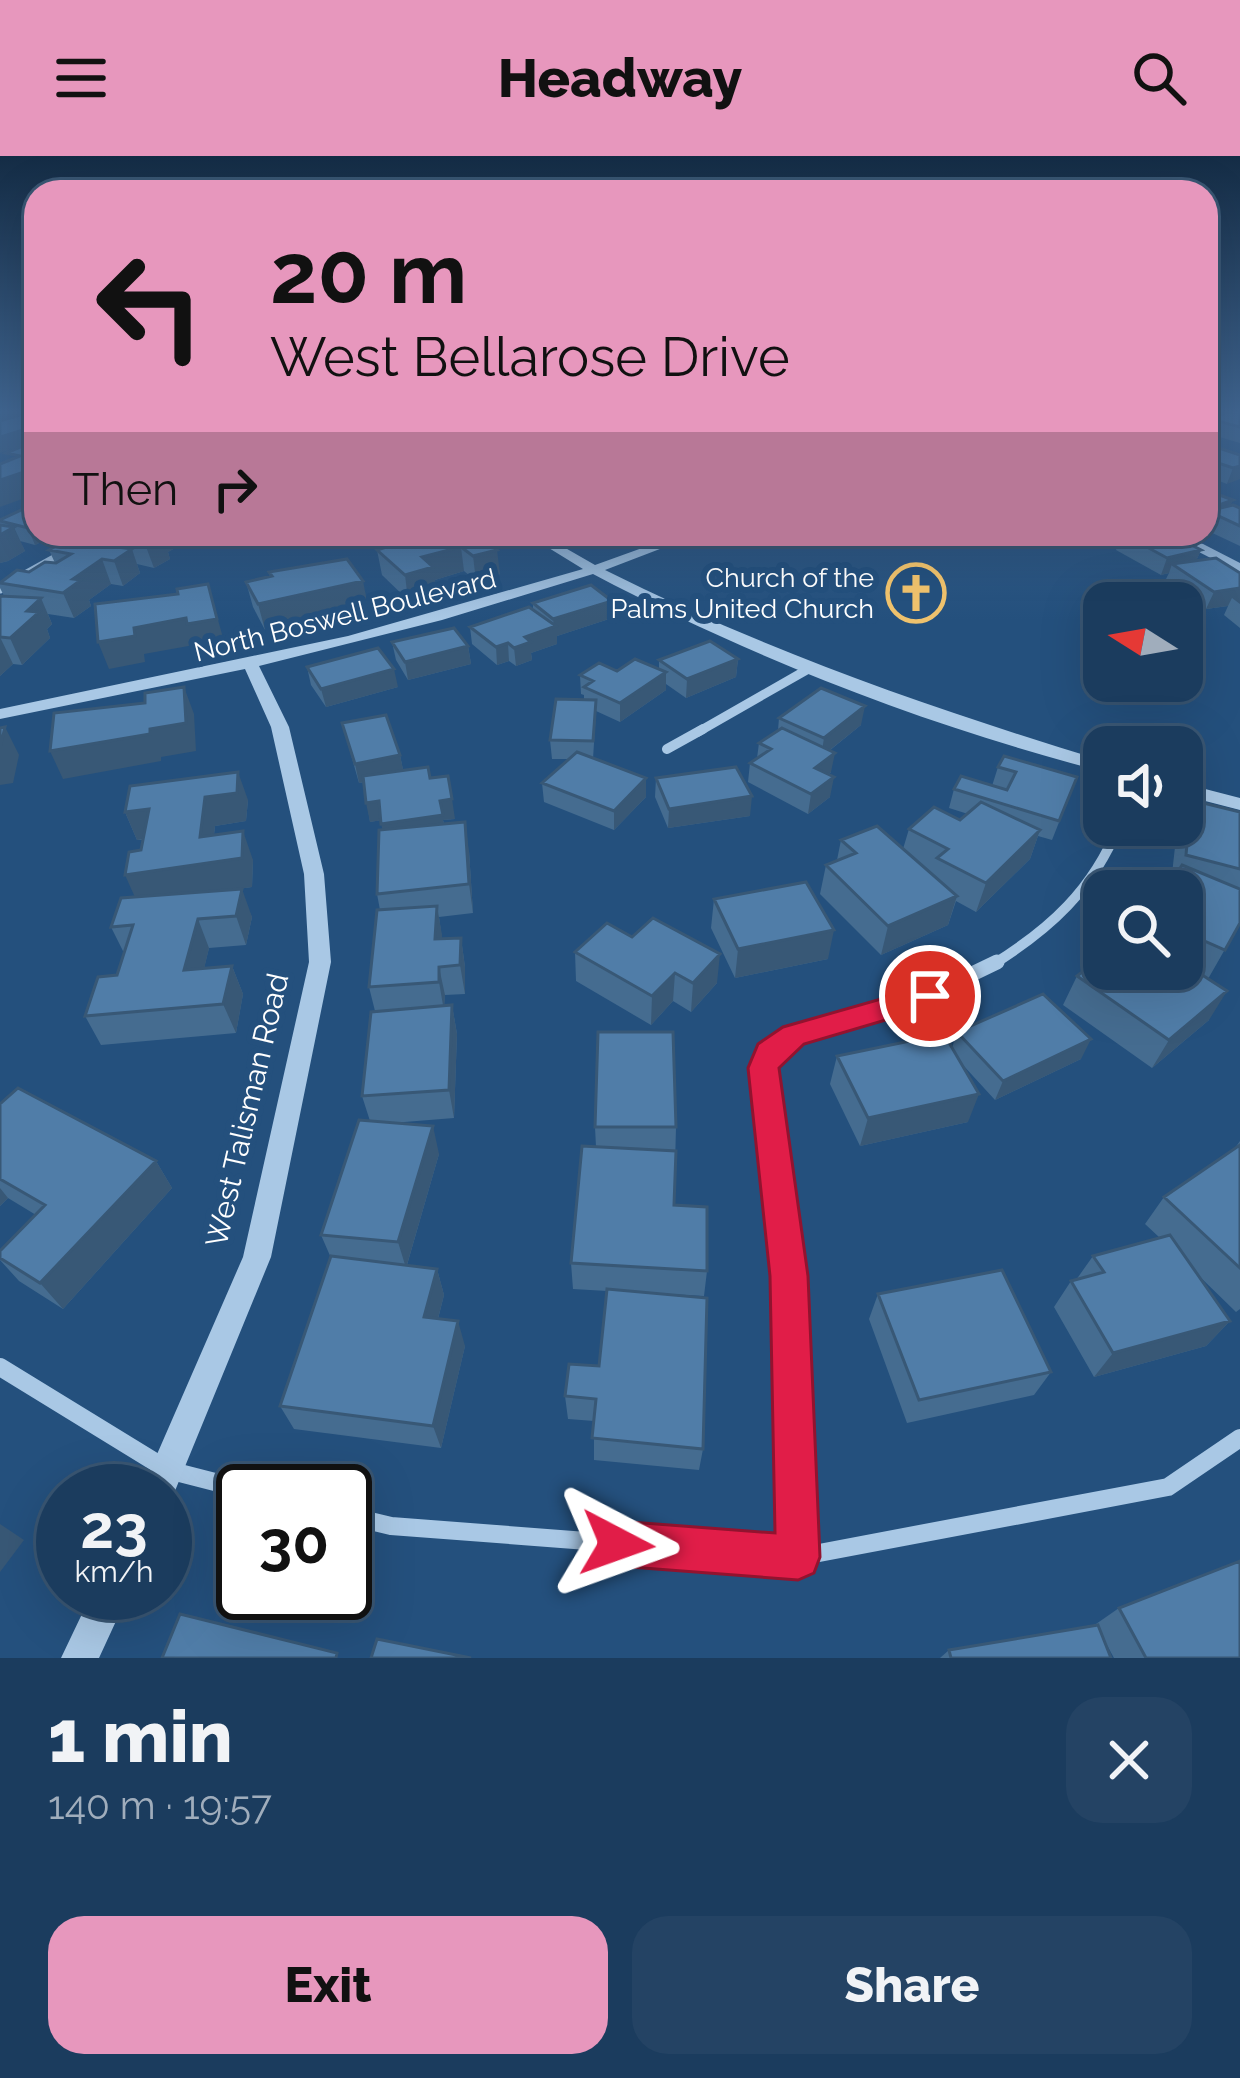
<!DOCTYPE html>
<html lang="en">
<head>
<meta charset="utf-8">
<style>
	:root { --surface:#1b3c5e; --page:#244364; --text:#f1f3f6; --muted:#a0adbc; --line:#395673; --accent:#e797bd }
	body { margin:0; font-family:Raleway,sans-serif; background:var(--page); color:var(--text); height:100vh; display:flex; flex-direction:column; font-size:45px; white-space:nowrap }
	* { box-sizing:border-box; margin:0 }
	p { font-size:39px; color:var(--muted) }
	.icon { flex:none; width:66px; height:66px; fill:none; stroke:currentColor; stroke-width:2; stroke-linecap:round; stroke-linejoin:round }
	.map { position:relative; height:1502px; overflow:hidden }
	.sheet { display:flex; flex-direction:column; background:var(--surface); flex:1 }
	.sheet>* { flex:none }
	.hud { position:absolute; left:24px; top:24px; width:1194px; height:366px; border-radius:36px; box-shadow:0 12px 48px #0002,0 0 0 3px var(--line); background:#e797bd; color:#111; overflow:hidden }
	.needle { width:78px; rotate:281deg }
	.fabs { position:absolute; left:1083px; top:426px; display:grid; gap:24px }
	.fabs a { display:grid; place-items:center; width:120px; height:120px; border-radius:24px; background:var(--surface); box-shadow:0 12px 48px #0002,0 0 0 3px var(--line); font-size:60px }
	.speed { position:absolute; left:36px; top:1308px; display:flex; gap:24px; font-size:60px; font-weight:700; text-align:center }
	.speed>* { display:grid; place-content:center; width:156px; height:156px; border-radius:50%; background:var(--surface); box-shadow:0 12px 48px #0002,0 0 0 3px var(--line); line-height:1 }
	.speed small { font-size:30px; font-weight:400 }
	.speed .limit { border:6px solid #111; border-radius:18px; background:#fff; color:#111 }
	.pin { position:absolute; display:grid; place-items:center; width:102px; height:102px; color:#fff; margin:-51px; border:6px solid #fff; border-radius:50%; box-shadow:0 3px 12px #0007 }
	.me { position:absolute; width:132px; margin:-66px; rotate:94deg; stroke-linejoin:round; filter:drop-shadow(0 0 9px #0008) }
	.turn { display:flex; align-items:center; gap:42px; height:252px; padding:0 48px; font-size:54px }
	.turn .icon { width:156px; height:156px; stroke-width:2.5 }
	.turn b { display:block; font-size:84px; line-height:102px }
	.then { display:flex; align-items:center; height:114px; padding:0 48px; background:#0003; gap:24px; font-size:45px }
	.round { display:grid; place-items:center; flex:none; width:126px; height:126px; border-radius:36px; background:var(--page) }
	.headline { display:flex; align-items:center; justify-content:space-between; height:204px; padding:0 48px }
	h1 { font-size:72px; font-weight:800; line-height:90px }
	.cta { display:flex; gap:24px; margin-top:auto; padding:24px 48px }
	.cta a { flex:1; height:138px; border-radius:36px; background:var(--accent); color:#111; font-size:48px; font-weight:800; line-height:138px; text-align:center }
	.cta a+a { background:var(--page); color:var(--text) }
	header { display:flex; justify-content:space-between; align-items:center; height:156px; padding:0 48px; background:var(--accent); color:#111; font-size:54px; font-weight:800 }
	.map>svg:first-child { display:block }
</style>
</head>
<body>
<header><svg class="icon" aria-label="menu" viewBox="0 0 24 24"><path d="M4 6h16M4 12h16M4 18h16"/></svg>Headway<svg class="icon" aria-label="search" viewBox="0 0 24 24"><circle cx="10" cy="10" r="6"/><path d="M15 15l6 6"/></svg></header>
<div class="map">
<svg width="1240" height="1502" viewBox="0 0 1240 1502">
	<rect width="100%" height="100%" fill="#24507d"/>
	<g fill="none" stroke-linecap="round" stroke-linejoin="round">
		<path stroke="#a9c8e5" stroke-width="6" d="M1174,378L1207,395
			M69,395L99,378"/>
		<path stroke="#a9c8e5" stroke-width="9" d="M1201,392L1240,412
			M0,433L74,392
			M698,576L810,512"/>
		<path stroke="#a9c8e5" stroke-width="10" d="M667,593L703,573
			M992,809C1050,773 1093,734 1119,669"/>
		<path stroke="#a9c8e5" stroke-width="15" d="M788,1112L763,928L769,897L793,880L916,845L997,806"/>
		<path stroke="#a9c8e5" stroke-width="18" d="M788,1109L798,1401
			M0,1211L168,1314L250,1335
			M345,1359L391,1370L798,1401L1168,1331L1240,1282"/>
		<path fill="#a9c8e5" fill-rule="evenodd" d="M526,378H541L595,409L681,378H699L605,414C766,495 933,553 1104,605V616C928,570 754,503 593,418L442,464L259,510L289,571L324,718L331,806L271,1101L170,1347L165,1349V1335H141L243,1101L309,806L304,718L271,571L245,513L0,563V553L348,480L583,413Z
			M1182,627L1240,642V654L1182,639Z
			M92,1437H129L99,1502H61Z"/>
	</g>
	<path fill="#456c90" d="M1240,254V287L1206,277L1210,263Z
		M1206,290L1240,299L1227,328L1206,320Z
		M1206,334L1231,350L1240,352V390L1206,374Z
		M36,347V378H57L35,389L20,385L25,395L8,405L0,407V364Z
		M93,378H214L199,386L189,384L168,396L170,403L154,412L137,408L140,417L123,430L111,428L89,444L91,450L74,462L48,458L52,468L47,473L50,482L22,509L13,508L0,520V440H4L0,432V425L55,407L49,394L97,388Z
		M477,378L500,418L476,425L464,415L435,424L436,436L408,444L382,419L377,394Z
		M1081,378H1170L1201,394L1196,405L1240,417V472L1224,459L1228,450L1206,453L1165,425L1169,417L1161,419L1116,394L1119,386L1109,390Z
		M269,416L368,450L265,474L253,451L246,426L270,421Z
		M612,445V462L557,480V488L531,497L532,504L516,510L509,505L497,509L472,488L470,471L533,454V447Z
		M392,486L468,490L471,508L408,524L396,504Z
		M738,503L736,521L686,542L666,528V534L620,566L596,555L593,603L646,622V641L614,674L544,646L542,627L569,603H552L550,584L584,543V539L581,538L580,519L659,513V504Z
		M307,511L398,531L326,551L311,529Z
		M779,562L861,569L829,595L831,616L828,619L830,641L808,658L748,626L750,607L757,602L759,587L778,574Z
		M342,567L400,599L403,614L430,622L455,663L443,664L444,668L469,695L473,757L439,761L442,783L461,782L465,811V838L445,839L444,850L452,849L457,878L454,962L392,967L439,998L407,1109L437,1113L444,1139L438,1163L465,1190L441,1292L294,1273L280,1250L331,1102L321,1079L370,965L362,940L375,855L369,831L380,754L377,738L383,674L381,664L370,666L364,626L359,627Z
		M998,611L1077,621L1052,684L1038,680L1030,703L976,756L956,745L948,769L881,799L820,738L826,709L837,704L841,684L903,693L909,673L960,664L968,658L949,652L954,633L992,630Z
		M656,622L750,660L668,672L655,641Z
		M248,644L246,665L215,670L214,679L253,704L252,731L237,733L252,761L246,789L209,792L204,812L232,810L243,838L236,877L101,889L85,860L117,819L124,797L111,771L135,741L143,684H137L125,656Z
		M1191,644L1240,656V767L1208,823L1209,864L1152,912L1063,849L1077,820L1182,813V735L1171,727L1177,673L1179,669H1182V663Z
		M714,743L828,803L735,822L711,772Z
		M575,796L717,827L691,856L673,845L651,869L576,825Z
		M957,876L1081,903L995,944L962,908L968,966L860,990L830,928L837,900L952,892Z
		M0,948L156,1005L172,1032L63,1153L19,1125L0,1104V1095L36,1059L8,1042L0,1050Z
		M595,971H676L674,1049L707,1115L704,1140L670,1138L703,1293L699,1314L594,1304V1265L568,1263L565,1240L599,1210L607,1135L573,1133L571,1107L596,991Z
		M1240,985V1153L1236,1156L1198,1119L1230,1165L1206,1190L1094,1221L1054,1151L1071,1125L1076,1124L1093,1100L1160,1082L1145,1068L1164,1041L1235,992Z
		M878,1138L1051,1216L1034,1239L907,1267L869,1163Z
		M1119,1452L1240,1502H1114L1102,1480L1111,1502H940L949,1494L1097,1469L1096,1468Z"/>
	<path fill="#385876" d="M0,254H36L0,266Z
		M36,270V286L0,297V281Z
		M1240,310V323L1227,328L1233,312Z
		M36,312V338L0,351V324Z
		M1233,344L1226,360L1208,355L1206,361L1208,353Z
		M36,369V378H57L35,389L28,372Z
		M14,371L25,395L8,405L0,407V379Z
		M152,378H188L189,384L168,396L170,403L154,412L145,388Z
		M197,378H214L199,386Z
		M389,378H412L390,384Z
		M1113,378H1122L1119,386L1109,390Z
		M461,391L464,415L435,424L436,436L408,444L405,419L422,401Z
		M132,393L140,417L123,430L114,405Z
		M497,394L500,418L476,425L473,400Z
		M1201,394L1194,410L1172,408L1169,417L1161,419L1167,402Z
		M102,403L111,428L89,444L91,450L74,462L63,437L73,423Z
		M363,425L368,450L265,474L258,448Z
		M208,428L225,489L196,495L194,489L144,498L145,506L109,513L98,486Z
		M1240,432V448L1232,442L1228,450L1206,453L1214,436Z
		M41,442L52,468L47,473L50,482L22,509L10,482L27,455Z
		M612,445V462L557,480V488L531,497L532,504L516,510L514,492L525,481L554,471L553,463Z
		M0,481L13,508L0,520Z
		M508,487L509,505L497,509L496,491Z
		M468,490L471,508L408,524L405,506Z
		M738,503L736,521L686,542L687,523Z
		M394,513L398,531L326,551L321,533Z
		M666,516V534L620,566V547Z
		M184,531L194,558L196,595L161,601V605L63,623L50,595L150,573Z
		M865,550L861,569L821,601L824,582Z
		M5,571L19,599L13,627L0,629V592Z
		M835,597L831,616L812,631L815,612Z
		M400,599L404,618L359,627L355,608Z
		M238,616L248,644L246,665L215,670L211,706L243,675L253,704L252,731L138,748L125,719L200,681L205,641Z
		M834,621L830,641L808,658L811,638Z
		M646,622V641L614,674V655Z
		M752,640L750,660L668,672L669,653Z
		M452,643L455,663L443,664L446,678L386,687L381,668L440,645Z
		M379,645L383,664L370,666L366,647Z
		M149,653L160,681L137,684L125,656Z
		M465,666L469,695L473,757L469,728Z
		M1040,674L1030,703L976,756L986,727Z
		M242,733L252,761L246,789L236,760Z
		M957,740L948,769L881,799L888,770Z
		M437,750L442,779L441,812L435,783Z
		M198,763L209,792L197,843L184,814Z
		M834,774L828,803L735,822L738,793Z
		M461,782L465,811V838L460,809Z
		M720,798L717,827L691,856L693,827Z
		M232,810L243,838L236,877L223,848Z
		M439,811L445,839L444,855L439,826Z
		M675,817L673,845L651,869L652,840Z
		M1227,835L1209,864L1152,912L1169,884Z
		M452,849L457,878L454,962L449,934Z
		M1091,883L1081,903L995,944L1003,925Z
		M979,938L968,966L860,990L868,962Z
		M433,970L439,998L406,1112L398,1086Z
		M156,1005L172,1032L63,1153L40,1127Z
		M0,1032L8,1042L0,1050Z
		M437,1113L444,1139L432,1186L424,1161Z
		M458,1165L465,1190L441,1292L433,1270Z
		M1230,1165L1206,1190L1094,1221L1113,1197Z
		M0,1368L24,1384L0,1416Z"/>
	<path fill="#507da8" stroke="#385876" stroke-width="3" d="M36,254V270L0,281V265Z
		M1231,254H1240V271L1210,263Z
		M25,289L36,292V312L0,324V308L20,300L6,297Z
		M1210,289L1240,299V310L1233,312L1206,303V290Z
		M1206,334L1233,344L1208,353L1206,352Z
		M36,347V369L28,372L0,365V364Z
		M1233,349L1240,352V370L1208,355Z
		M0,369L14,371L0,379Z
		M106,378H160L162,379L145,388Z
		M427,378H477L497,394L473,400L461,391L422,401L433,411L405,419L377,394Z
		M1123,378H1170L1201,394L1167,402Z
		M66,384L132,393L114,405L102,403L73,423L81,424L63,437L0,427L17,414L29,416L45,406L56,407L71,398L49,394Z
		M1216,402L1240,417V432L1214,436L1172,408Z
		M347,403L363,425L258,448L246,426L272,420L269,416Z
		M208,428L217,463L187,468L186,462L134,472L135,480L98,486L95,448L178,438L177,433Z
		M591,429L612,445L553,463L533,447Z
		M0,440L41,442L27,455L39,456L10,482L0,481Z
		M529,451L556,470L525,481L531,486L514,492L508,487L496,491L470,471Z
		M454,472L468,490L405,506L392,486Z
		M710,485L738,503L687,523L659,504Z
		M378,492L394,513L321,533L307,511Z
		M635,503L666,516L620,547L584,531L593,525L580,519L599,507L617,515Z
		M184,531L186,567L150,573V578L50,595L54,557L145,547V537Z
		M821,532L865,550L824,582L779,562Z
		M556,543L596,544L593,585L550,584Z
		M386,559L400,599L355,608L342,567Z
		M5,571L0,592V572Z
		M782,572L835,597L815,612L834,621L811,638L750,607L771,593L759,587Z
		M577,596L646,622L614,655L542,627Z
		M1004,600L1077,621L1059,665L954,633L961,620L1007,634L1016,616L998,611Z
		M428,611L430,622L448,620L452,643L440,645L443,659L381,668L379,645L366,647L363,620Z
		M736,611L752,640L669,653L656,622Z
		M238,616L237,637L205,641L200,681L243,675L242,702L125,719L129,696L141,694L149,653L125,656L130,630Z
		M1191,644L1240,656V713L1186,699Z
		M981,646L1040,674L986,727L937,702L948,693L909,673L934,651L960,664Z
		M465,666L469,728L377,738L379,674Z
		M877,670L957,740L888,770L826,709L856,697L841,684Z
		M1182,709L1240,733V767L1225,794L1182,775V735H1166Z
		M806,726L834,774L738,793L714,743Z
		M242,733L236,760L198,763L184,814L232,810L223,848L85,860L98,821L117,819L133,769L111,771L121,742Z
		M437,750L435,783L461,782L460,809L439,811V826L369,831L377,754Z
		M653,762L720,798L693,827L675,817L652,840L575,796L607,767L632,781Z
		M1103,800L1104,813H1182V806L1227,835L1169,884L1077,820Z
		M1043,838L1091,883L1003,925L957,876Z
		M452,849L449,934L362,940L371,856Z
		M598,876H673L676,971H595Z
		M944,878L979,938L868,962L837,900Z
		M18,932L156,1005L40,1127L0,1102V1095L45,1049L0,1023V948Z
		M359,964L433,970L398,1086L321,1079Z
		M1240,989V1112L1164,1041Z
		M582,990L676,995L674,1049L707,1051V1115L571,1107Z
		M1170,1079L1230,1165L1113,1197L1071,1125L1104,1116L1093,1100Z
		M331,1100L437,1113L424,1161L458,1165L433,1270L280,1250Z
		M1002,1114L1051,1216L919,1244L878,1138Z
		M607,1133L707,1142L703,1293L592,1282L596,1243L565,1240L569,1208L599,1210Z
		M1240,1405V1502H1146L1119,1452Z
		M180,1458L337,1497L336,1502H162Z
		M1098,1469L1111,1502H951L949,1494Z
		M377,1483L471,1502H371Z"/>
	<linearGradient id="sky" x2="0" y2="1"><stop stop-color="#142c45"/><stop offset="0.55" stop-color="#3f648f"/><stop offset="1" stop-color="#3f648f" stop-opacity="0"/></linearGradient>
	<rect width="1240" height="464" fill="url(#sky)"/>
	<path fill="#e11d48" stroke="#92132f" stroke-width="3" d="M930,829L940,832L945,840L940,848L804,888L779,912L808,1120L820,1401L814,1417L798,1424L617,1410L601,1403L595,1388L601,1372L617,1365L775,1377L770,1120L748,912L758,888L783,871Z"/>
	<defs>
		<g id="church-ring" transform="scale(3)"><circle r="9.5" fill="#24507d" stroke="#efc26d" stroke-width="1.5"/><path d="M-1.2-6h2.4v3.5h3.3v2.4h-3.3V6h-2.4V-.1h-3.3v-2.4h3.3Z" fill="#efc26d"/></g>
	</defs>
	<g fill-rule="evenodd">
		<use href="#church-ring" x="916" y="437"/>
	</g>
	<g text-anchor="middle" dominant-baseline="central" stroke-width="12" stroke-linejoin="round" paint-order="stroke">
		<g font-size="27" fill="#fff" stroke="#24507d" text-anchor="end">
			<text x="874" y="421">Church of the<tspan x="874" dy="31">Palms United Church</tspan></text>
		</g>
		<g font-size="27" fill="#fff" stroke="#24507d">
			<text transform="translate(345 459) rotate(-14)">North Boswell Boulevard</text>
		</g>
		<g font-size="30" fill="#fff" stroke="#24507d">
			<text transform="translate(247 954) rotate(-77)">West Talisman Road</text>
		</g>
	</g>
</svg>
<div class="fabs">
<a><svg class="needle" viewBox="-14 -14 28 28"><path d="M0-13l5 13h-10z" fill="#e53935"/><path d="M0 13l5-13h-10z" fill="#a0adbc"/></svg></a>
<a><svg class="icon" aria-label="sound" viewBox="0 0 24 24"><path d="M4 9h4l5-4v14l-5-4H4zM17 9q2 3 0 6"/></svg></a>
<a><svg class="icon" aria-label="search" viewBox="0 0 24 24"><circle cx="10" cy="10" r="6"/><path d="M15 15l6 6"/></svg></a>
</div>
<div class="speed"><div>23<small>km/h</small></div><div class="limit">30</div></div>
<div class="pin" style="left:930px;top:840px;background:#d93025"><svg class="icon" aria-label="arrive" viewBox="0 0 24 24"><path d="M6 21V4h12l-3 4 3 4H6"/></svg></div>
<svg class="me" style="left:617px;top:1388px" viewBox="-20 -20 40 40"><path d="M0-17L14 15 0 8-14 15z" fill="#e11d48" stroke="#fff" stroke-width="4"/></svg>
<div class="hud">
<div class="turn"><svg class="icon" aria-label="left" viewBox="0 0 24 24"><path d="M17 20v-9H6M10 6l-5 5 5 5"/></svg><div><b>20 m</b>West Bellarose Drive</div></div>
<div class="then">Then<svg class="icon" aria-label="right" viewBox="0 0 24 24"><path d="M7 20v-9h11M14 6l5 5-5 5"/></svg></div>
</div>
</div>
<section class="sheet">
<div class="headline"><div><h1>1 min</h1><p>140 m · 19:57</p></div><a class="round"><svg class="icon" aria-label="close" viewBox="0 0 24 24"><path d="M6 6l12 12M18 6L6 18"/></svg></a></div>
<div class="cta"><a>Exit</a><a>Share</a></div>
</section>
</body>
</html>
